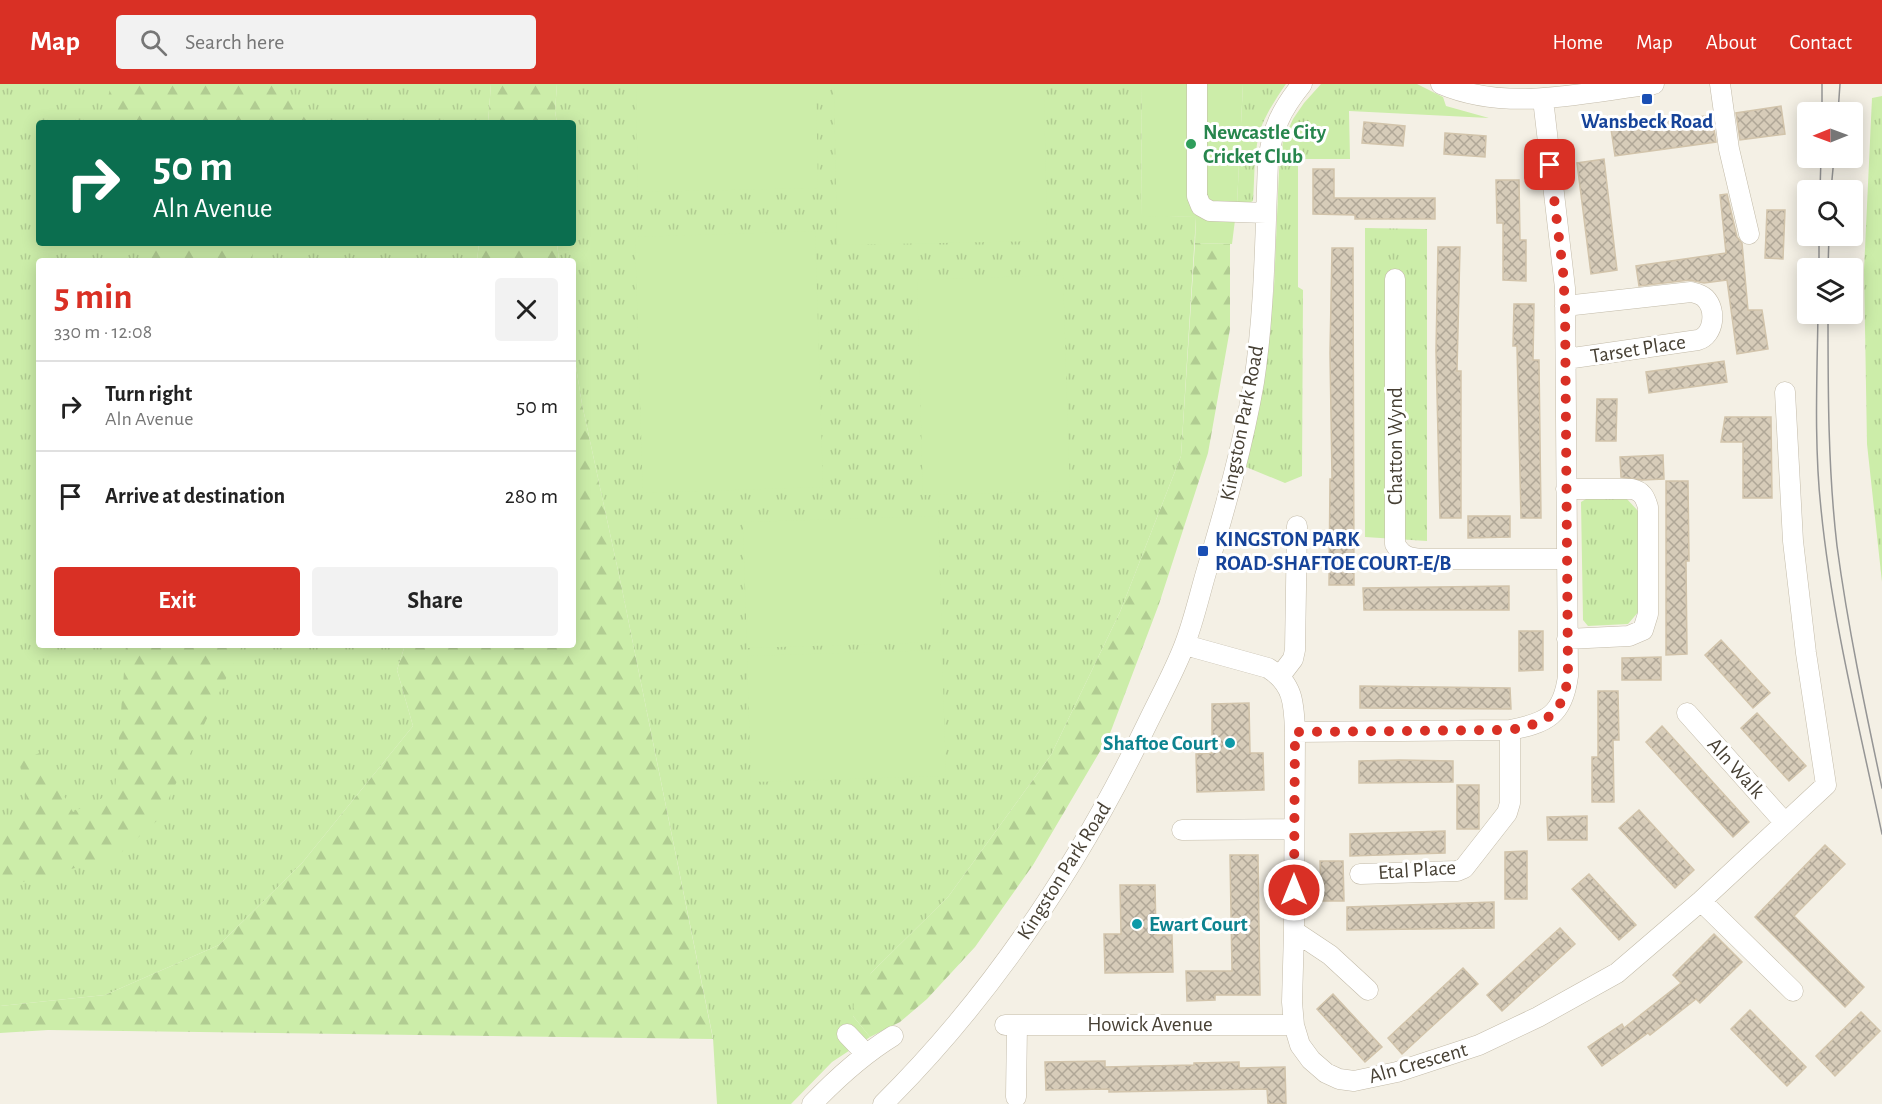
<!DOCTYPE html>
<html lang="en">
<head>
<meta charset="utf-8">
<style>
	:root { --surface:#fff; --page:#f2f2f2; --text:#222; --muted:#767676; --line:#e0e0e0; --accent:#d93025 }
	body { margin:0; font-family:"Alegreya Sans",sans-serif; background:var(--page); color:var(--text); height:100vh; display:flex; flex-direction:column; font-size:22px; white-space:nowrap }
	* { box-sizing:border-box; margin:0 }
	p { font-size:20px; color:var(--muted) }
	.icon { flex:none; width:33px; height:33px; fill:none; stroke:currentColor; stroke-width:2; stroke-linecap:round; stroke-linejoin:round }
	.map { position:relative; flex:1; overflow:hidden }
	.panel { position:absolute; left:36px; top:174px; width:540px; height:390px; display:flex; flex-direction:column; background:var(--surface); border-radius:6px; box-shadow:0 3px 15px #0003 }
	.panel>* { flex:none }
	.guide { position:absolute; left:36px; top:36px; width:540px; height:126px; border-radius:6px; box-shadow:0 3px 15px #0003; background:#0b6e4f; color:#fff; overflow:hidden }
	.needle { width:39px; rotate:269deg }
	.fabs { position:absolute; left:1797px; top:18px; display:grid; gap:12px }
	.fabs a { display:grid; place-items:center; width:66px; height:66px; border-radius:6px; background:var(--surface); box-shadow:0 3px 15px #0003; font-size:30px }
	.pin { position:absolute; display:grid; place-items:center; width:51px; height:51px; color:#fff; margin:-26px; border-radius:12px; box-shadow:0 3px 9px #0006 }
	.me { position:absolute; width:66px; margin:-33px; rotate:0deg; stroke-linejoin:round; filter:drop-shadow(0 0 4px #0008) }
	.turn { display:flex; align-items:center; gap:21px; height:126px; padding:0 18px; font-size:27px }
	.turn .icon { width:78px; height:78px; stroke-width:2.5 }
	.turn b { display:block; font-size:42px; line-height:51px }
	.round { display:grid; place-items:center; flex:none; width:63px; height:63px; border-radius:6px; background:var(--page) }
	.head { display:flex; align-items:center; justify-content:space-between; height:102px; padding:0 18px }
	h1 { font-size:36px; font-weight:700; line-height:45px; color:var(--accent) }
	.primary-button { display:flex; gap:12px; margin-top:auto; padding:12px 18px }
	.primary-button a { flex:1; height:69px; border-radius:6px; background:var(--accent); color:#fff; font-size:24px; font-weight:700; line-height:69px; text-align:center }
	.primary-button a+a { background:var(--page); color:var(--text) }
	ul { padding:0; list-style:none }
	li { display:flex; align-items:center; gap:18px; height:90px; padding:0 18px; border-top:2px solid var(--line) }
	li div { flex:1 }
	li b { display:block; font-size:22px }
	li em { font-style:normal }
	header { display:flex; align-items:center; gap:36px; box-sizing:border-box; height:84px; padding:0 30px; background:var(--accent); color:#fff }
	header strong { font-size:28px }
	nav { display:flex; gap:33px; margin-inline-start:auto; font-size:21px }
	.search { width:420px; height:54px; background:var(--page); display:flex; align-items:center; gap:15px; box-sizing:border-box; padding:0 21px; border-radius:6px; color:var(--muted); font-size:22px }
	.map>svg:first-child { display:block }
</style>
</head>
<body>
<header>
<strong>Map</strong>
<div class="search"><svg class="icon" aria-label="search" viewBox="0 0 24 24"><circle cx="10" cy="10" r="6"/><path d="M15 15l6 6"/></svg>Search here</div>
<nav><a>Home</a><a>Map</a><a>About</a><a>Contact</a></nav>
</header>
<div class="map">
<svg width="1882" height="1020" viewBox="0 0 1882 1020">
	<defs>
		<pattern id="grass-tufts" width="24" height="20" patternUnits="userSpaceOnUse" patternTransform="scale(1.5)"><rect width="24" height="20" fill="#cceda9"/><path d="M3 7l-1-3M5 7V3M7 7l1-3M15 17l-1-3M17 17v-4M19 17l1-3" fill="none" stroke="#b1cc92"/></pattern>
		<pattern id="forest-firs" width="22" height="20" patternUnits="userSpaceOnUse" patternTransform="scale(1.5)"><rect width="22" height="20" fill="#cceda9"/><path d="M5 1l3.5 6h-7zM16 11l3.5 6h-7z" fill="#b1cc92"/></pattern>
		<pattern id="building-cross-hatch" width="8" height="8" patternUnits="userSpaceOnUse" patternTransform="scale(1.5)"><rect width="8" height="8" fill="#d7ccb9"/><path d="M0 0l8 8M0 8l8-8" fill="none" stroke="#b0a797"/></pattern>
	</defs>
	<rect width="100%" height="100%" fill="#f4f0e5"/>
	<path fill="url(#grass-tufts)" d="M0,0H491L488,39H39V159H479L477,177H39V561H405L397,586L413,642L302,779L219,861L105,911L0,922Z
		M557,0H1142L1141,131L1196,133L1181,372L1120,528L1051,671L948,813L871,889L853,932L870,953L832,978L791,1020H717L713,954L622,505L582,320L573,264V177H559L557,159H573V39H557L555,27Z
		M1243,0H1286C1277,13 1268,27 1262,41C1253,65 1255,93 1253,117L1245,121L1237,120Z
		M1321,0H1417L1443,13L1446,22L1489,34L1349,27L1350,75H1298V203L1303,206L1302,392L1285,399L1246,383L1265,290L1274,203L1279,86L1283,57L1293,35L1304,19Z
		M1882,12V498L1867,360L1864,186L1872,14Z
		M1365,144L1427,145V457L1365,453Z
		M1626,414L1639,428L1640,526L1628,540L1588,542L1583,536L1581,418L1586,415Z"/>
	<path fill="url(#forest-firs)" d="M111,0H282L308,39H111L106,23Z
		M491,0H557L555,27L557,39H488Z
		M139,159H254L252,177H141Z
		M479,159H557L559,177H477Z
		M1195,159L1230,160V245L1208,369L1159,520L1109,652L1033,781L975,863L927,915L900,938L870,953L853,932L854,915L871,889L948,813L1051,671L1120,528L1181,372Z
		M573,264L582,320L622,505L713,955L48,946L0,949V922L105,911L219,861L302,779L413,642L397,586L405,561H573Z
		M126,561H242L159,735L116,773L0,804V739H22L29,728L19,676L40,669L73,728L115,708Z"/>
	<path fill="#cceda9" d="M636,0H816L818,104L638,108Z
		M834,0H1044L1047,157L837,161Z
		M1142,0H1243L1237,120L1232,160L1195,159L1196,133L1141,132Z
		M815,147L823,403L643,409L635,153Z
		M1063,191L1070,407L923,411L917,196Z
		M938,432L942,558L747,564L743,438Z
		M942,566L946,692L751,698L747,572Z"/>
	<path fill="url(#building-cross-hatch)" stroke="#d2c4ab" stroke-width="1.5" d="M1781,22L1785,50L1740,56L1736,29Z
		M1712,31L1716,58L1615,72L1611,45Z
		M1364,38L1405,42L1403,62L1362,59Z
		M1445,49L1486,52L1485,73L1444,70Z
		M1604,75L1617,186L1591,190L1577,79Z
		M1313,85H1334V114H1435V135H1355V131L1313,130Z
		M1496,96H1519L1520,156H1526V197L1503,196V139H1497Z
		M1727,110L1737,153L1742,159L1748,226H1762L1768,265L1737,270L1727,196L1704,199L1690,196L1639,202L1636,182L1726,169L1720,111Z
		M1767,126H1785L1783,175L1765,174Z
		M1438,163H1460L1457,287H1461V434H1440L1436,267Z
		M1332,164H1353L1354,501H1329L1330,395H1332L1330,269Z
		M1514,220H1534L1533,276H1539L1541,434H1521L1517,262H1513Z
		M1724,277L1727,298L1649,309L1646,288Z
		M1597,315H1617L1616,357H1596Z
		M1725,333H1771L1772,414H1743V358H1721Z
		M1663,371L1664,395L1642,396L1621,393L1620,373Z
		M1666,397H1688L1689,477H1686L1687,570L1666,571Z
		M1468,432H1510V453L1468,454Z
		M1509,502V526H1364L1363,504Z
		M1519,547H1543V586L1519,587Z
		M1721,556L1770,609L1753,624L1705,571Z
		M1661,573V596H1622V574Z
		M1360,602L1510,604L1511,625L1360,624Z
		M1598,607H1618L1619,656H1613L1614,718H1592V673H1598Z
		M1249,619L1250,669H1263L1264,706L1197,708L1196,670L1212,669V620Z
		M1757,629L1806,682L1789,697L1741,644Z
		M1662,642L1749,738L1733,753L1646,658Z
		M1400,676L1453,677V698L1359,699V677Z
		M1457,701H1479V745H1457Z
		M1639,726L1694,786L1675,804L1619,744Z
		M1587,732V756H1548L1547,733Z
		M1445,747V769L1350,772V750Z
		M1825,761L1845,780L1794,832L1864,903L1845,923L1755,833Z
		M1527,767V815H1505V768Z
		M1230,771H1258L1260,911H1215V916L1187,917L1186,887H1232Z
		M1320,777H1343L1344,817H1321Z
		M1589,790L1636,841L1619,856L1572,805Z
		M1120,801H1155L1156,851H1172L1173,888L1105,889L1104,850H1121Z
		M1494,818V844L1347,846V823Z
		M1560,844L1575,860L1502,927L1487,911Z
		M1714,850L1742,878L1700,919L1696,915L1650,951L1648,949L1602,982L1588,963L1622,940L1624,944L1681,899L1673,891Z
		M1463,884L1478,900L1402,970L1388,954Z
		M1333,910L1382,963L1365,978L1317,925Z
		M1750,926L1806,983L1787,1002L1731,945Z
		M1861,928L1880,947L1835,992L1816,972Z
		M1105,977V983L1194,981V979L1239,978V984L1285,983L1286,1020H1268L1267,1005L1109,1008V1005L1046,1006L1045,978Z"/>
	<g fill="none" stroke-linecap="round" stroke-linejoin="round">
		<g stroke="#c3bba9" stroke-width="21">
			<path id="minor" d="M1197,0V112L1201,122L1210,127L1266,129
				M1441,0C1509,29 1585,8 1654,0
				M1720,0L1729,65L1749,150
				M1395,195V460C1402,472 1408,474 1421,475H1567
				M1565,222L1691,208C1695,209 1701,210 1705,214C1717,226 1714,251 1698,256L1566,275
				M1566,405H1632C1642,407 1645,413 1648,423V530L1643,546L1629,552L1567,555
				M1185,561L1268,584C1294,600 1294,621 1295,648L1294,847L1292,918L1294,941L1300,961L1311,976L1326,989L1339,995L1354,997L1397,988L1479,961L1538,933L1617,889L1701,817L1826,701L1806,569L1793,457L1785,308
				M1280,592L1293,575L1295,566L1297,442
				M1687,629L1785,739
				M1295,648L1510,646C1547,639 1563,631 1568,592L1565,204L1543,15
				M1182,746L1294,745
				M1360,790L1457,787L1464,784L1507,729L1510,719V646
				M1701,817L1793,907
				M1294,847L1330,871L1368,906
				M1005,941H1294
				M847,950L866,970
				M1016,1013L1017,941
				M812,1020C836,995 862,971 893,952
				M883,1020C994,910 1080,779 1148,638C1160,613 1174,588 1184,562C1194,537 1200,508 1208,482C1226,421 1243,361 1254,298C1265,225 1265,152 1268,78C1272,45 1281,26 1302,0"/>
		</g>
		<use href="#minor" stroke="#fff" stroke-width="20"/>
		<path stroke="#959595" stroke-width="1.5" d="M1822,28V0
			M1838,28L1840,0
			M1820,106L1821,74
			M1831,106L1834,74
			M1819,184V152
			M1828,184L1829,152
			M1818,230C1817,294 1814,360 1821,425C1832,535 1859,642 1882,750
			M1828,230C1828,307 1828,385 1837,462C1848,544 1865,624 1882,704"/>
	</g>
	<g fill="none" stroke-linecap="round" stroke-linejoin="round">
		<path stroke="#d93025" stroke-width="10" stroke-dasharray="0 18" d="M1294,806L1295,648L1510,646C1547,639 1563,631 1568,592L1565,222L1563,187L1550,81"/>
	</g>
	<g fill="#1a4fb4" stroke="#fff" stroke-width="2">
		<rect x="1641" y="9" width="12" height="12" rx="3"/>
		<rect x="1197" y="461" width="12" height="12" rx="3"/>
	</g>
	<circle fill="#2e9e5b" stroke="#fff" stroke-width="2" cx="1191" cy="60" r="6"/>
	<g fill="#0f9aa8" stroke="#fff" stroke-width="2">
		<circle cx="1230" cy="659" r="6"/>
		<circle cx="1137" cy="840" r="6"/>
	</g>
	<g text-anchor="middle" dominant-baseline="central" stroke-width="6" stroke-linejoin="round" paint-order="stroke">
		<g font-size="21" font-weight="bold" fill="#164399" stroke="#fff">
			<text x="1647" y="37">Wansbeck Road</text>
			<text x="1215" y="455" text-anchor="start">KINGSTON PARK<tspan x="1215" dy="24">ROAD-SHAFTOE COURT-E/B</tspan></text>
		</g>
		<g font-size="21" font-weight="bold" fill="#27864d" stroke="#fff" text-anchor="start">
			<text x="1203" y="48">Newcastle City<tspan x="1203" dy="24">Cricket Club</tspan></text>
		</g>
		<g font-size="21" fill="#474034" stroke="#fff">
			<text transform="translate(1638 265) rotate(-9)">Tarset Place</text>
			<text transform="translate(1242 339) rotate(-79)">Kingston Park Road</text>
			<text transform="translate(1395 362) rotate(-90)">Chatton Wynd</text>
			<text transform="translate(1736 684) rotate(48)">Aln Walk</text>
			<text transform="translate(1417 786) rotate(-4)">Etal Place</text>
			<text transform="translate(1064 787) rotate(-58)">Kingston Park Road</text>
			<text x="1150" y="940">Howick Avenue</text>
			<text transform="translate(1418 979) rotate(-16)">Aln Crescent</text>
		</g>
		<g font-size="21" font-weight="bold" fill="#0d838f" stroke="#fff" text-anchor="end">
			<text x="1218" y="659">Shaftoe Court</text>
			<text x="1149" y="840" text-anchor="start">Ewart Court</text>
		</g>
	</g>
</svg>
<div class="fabs">
<a><svg class="needle" viewBox="-14 -14 28 28"><path d="M0-13l5 13h-10z" fill="#e53935"/><path d="M0 13l5-13h-10z" fill="#767676"/></svg></a>
<a><svg class="icon" aria-label="search" viewBox="0 0 24 24"><circle cx="10" cy="10" r="6"/><path d="M15 15l6 6"/></svg></a>
<a><svg class="icon" aria-label="layers" viewBox="0 0 24 24"><path d="M12 4l9 5-9 5-9-5zM3 14l9 5 9-5"/></svg></a>
</div>
<div class="pin" style="left:1550px;top:81px;background:#d93025"><svg class="icon" aria-label="arrive" viewBox="0 0 24 24"><path d="M6 21V4h12l-3 4 3 4H6"/></svg></div>
<svg class="me" style="left:1294px;top:806px" viewBox="-20 -20 40 40"><circle r="17" fill="#d93025" stroke="#fff" stroke-width="3"/><path d="M0-11L8 9 0 5-8 9z" fill="#fff"/></svg>
<div class="guide">
<div class="turn"><svg class="icon" aria-label="right" viewBox="0 0 24 24"><path d="M7 20v-9h11M14 6l5 5-5 5"/></svg><div><b>50 m</b>Aln Avenue</div></div>
</div>
<section class="panel">
<div class="head"><div><h1>5 min</h1><p>330 m · 12:08</p></div><a class="round"><svg class="icon" aria-label="close" viewBox="0 0 24 24"><path d="M6 6l12 12M18 6L6 18"/></svg></a></div>
<ul>
<li><svg class="icon" aria-label="right" viewBox="0 0 24 24"><path d="M7 20v-9h11M14 6l5 5-5 5"/></svg><div><b>Turn right</b><p>Aln Avenue</p></div><em>50 m</em></li>
<li><svg class="icon" aria-label="arrive" viewBox="0 0 24 24"><path d="M6 21V4h12l-3 4 3 4H6"/></svg><div><b>Arrive at destination</b></div><em>280 m</em></li>
</ul>
<div class="primary-button"><a>Exit</a><a>Share</a></div>
</section>
</div>
</body>
</html>
